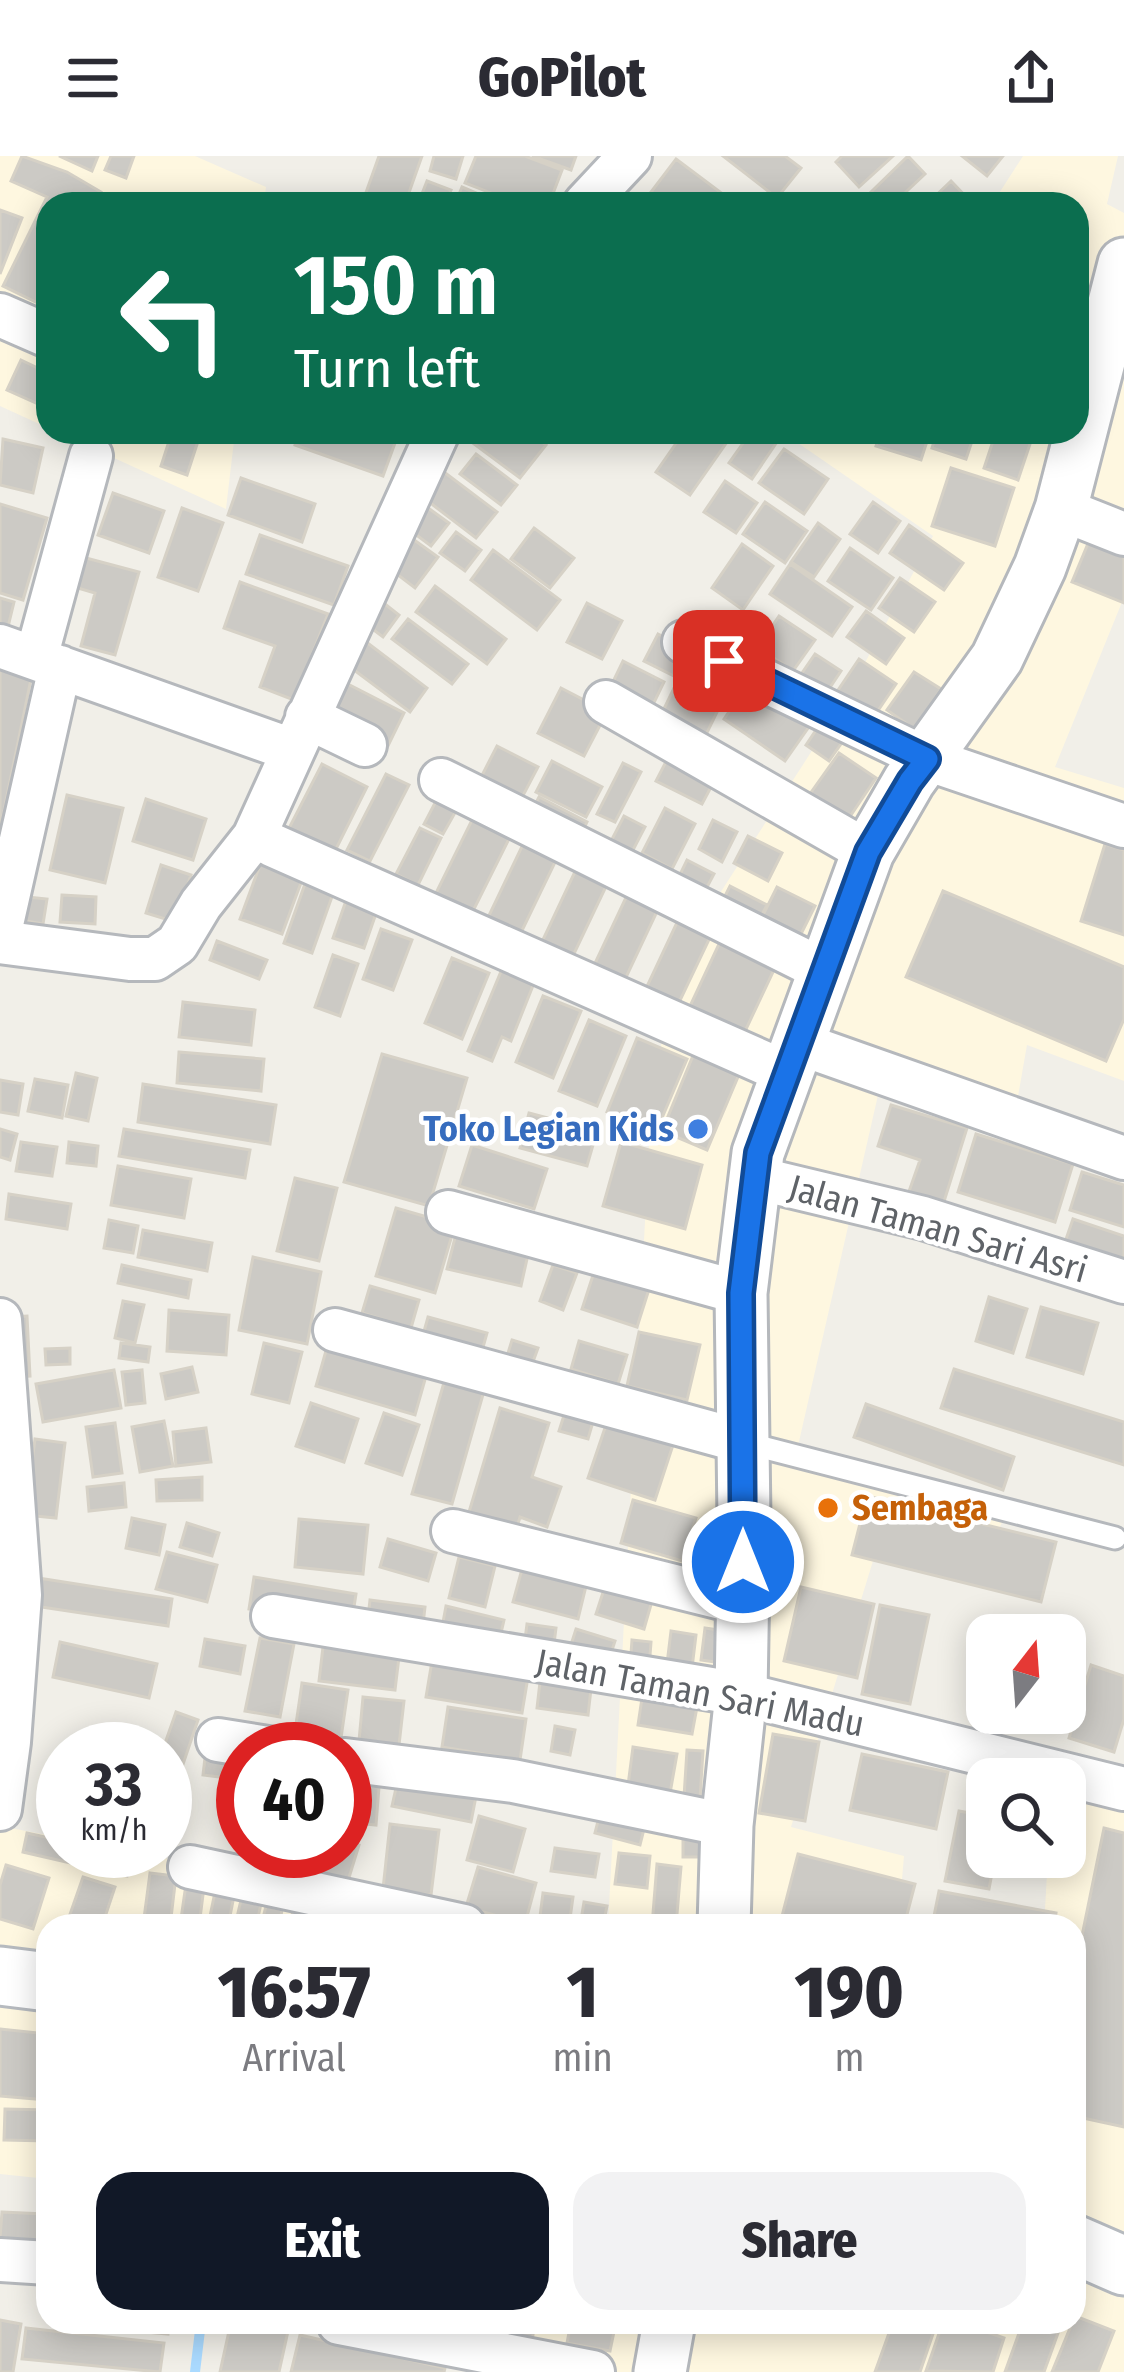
<!DOCTYPE html>
<html lang="en">
<head>
<meta charset="utf-8">
<style>
	:root { --surface:#fff; --page:#f2f2f3; --text:#2b2b33; --muted:#7c7c81; --accent:#111827 }
	body { margin:0; font-family:"Fira Sans Condensed",sans-serif; background:var(--page); color:var(--text); height:100vh; display:flex; flex-direction:column; font-size:45px; white-space:nowrap }
	* { box-sizing:border-box; margin:0 }
	p { font-size:39px; color:var(--muted) }
	.icon { flex:none; width:66px; height:66px; fill:none; stroke:currentColor; stroke-width:2; stroke-linecap:round; stroke-linejoin:round }
	.map { position:relative; flex:1; overflow:hidden }
	.details { position:absolute; left:36px; top:1758px; width:1050px; height:420px; display:flex; flex-direction:column; background:var(--surface); border-radius:36px; box-shadow:0 6px 30px #0003 }
	.details>* { flex:none }
	.top-card { position:absolute; left:36px; top:36px; width:1053px; height:252px; border-radius:36px; box-shadow:0 6px 30px #0003; background:#0b6e4f; color:#fff; overflow:hidden }
	.needle { width:78px; rotate:17deg }
	.fabs { position:absolute; left:966px; top:1458px; display:grid; gap:24px }
	.fabs a { display:grid; place-items:center; width:120px; height:120px; border-radius:24px; background:var(--surface); box-shadow:0 6px 30px #0003; font-size:60px }
	.speed { position:absolute; left:36px; top:1566px; display:flex; gap:24px; font-size:60px; font-weight:700; text-align:center }
	.speed>* { display:grid; place-content:center; width:156px; height:156px; border-radius:50%; background:var(--surface); box-shadow:0 6px 30px #0003; line-height:1 }
	.speed small { font-size:30px; font-weight:400 }
	.speed .limit { border:18px solid #d22; background:#fff; color:#111 }
	.pin { position:absolute; display:grid; place-items:center; width:102px; height:102px; color:#fff; margin:-51px; border-radius:24px; box-shadow:0 6px 18px #0006 }
	.me { position:absolute; width:132px; margin:-66px; rotate:0deg; stroke-linejoin:round; filter:drop-shadow(0 0 9px #0008) }
	.turn { display:flex; align-items:center; gap:42px; height:252px; padding:0 60px; font-size:54px }
	.turn .icon { width:156px; height:156px; stroke-width:2.5 }
	.turn b { display:block; font-size:84px; line-height:102px }
	.eta { display:flex; justify-content:space-evenly; align-items:center; height:204px; text-align:center }
	.eta b { font-size:72px; font-weight:800; line-height:84px }
	.primary-button { display:flex; gap:24px; margin-top:auto; padding:24px 60px }
	.primary-button a { flex:1; height:138px; border-radius:36px; background:var(--accent); color:#fff; font-size:48px; font-weight:800; line-height:138px; text-align:center }
	.primary-button a+a { background:var(--page); color:var(--text) }
	header { display:flex; justify-content:space-between; align-items:center; height:156px; padding:0 60px; background:var(--surface); font-size:54px; font-weight:800 }
	.map>svg:first-child { display:block }
</style>
</head>
<body>
<header><svg class="icon" aria-label="menu" viewBox="0 0 24 24"><path d="M4 6h16M4 12h16M4 18h16"/></svg>GoPilot<svg class="icon" aria-label="share" viewBox="0 0 24 24"><path d="M12 15V3M7 8l5-5 5 5M5 13v7h14v-7"/></svg></header>
<div class="map">
<svg width="1124" height="2216" viewBox="0 0 1124 2216">
	<rect width="100%" height="100%" fill="#f1efe8"/>
	<path fill="#fef7e0" d="M0,0H195L266,31L264,48H48V272L0,250Z
		M1023,0H1118L1107,48L1124,57V351L1089,425L1122,446L1055,611L1124,632V925L1027,889L1013,969L881,926L798,1290L1013,1344L986,1399L885,1366L791,1671L904,1700L898,1770H608L651,951L669,841L713,748L846,542L933,380L782,276H1077V48H988L996,42Z
		M57,276H235L226,353Z
		M1065,1625L1124,1640V2216H504L516,2166H1074V1770H1044L1048,1701H1065Z
		M0,1670L63,1682V1695H128L514,1770H48V2023L0,2018Z"/>
	<g fill="none" stroke-linecap="round" stroke-linejoin="round">
		<path stroke="#aadaff" stroke-width="10" d="M195,2216L201,2166"/>
	</g>
	<path fill="#cccac5" stroke="#d6d1c6" stroke-width="3" d="M22,0L67,16L101,36L95,48H48V143L44,150L3,130L47,41L11,25Z
		M59,0H98L92,15Z
		M111,0H134L126,22L105,14Z
		M379,0H422L405,48L363,45Z
		M434,0H463L456,23L430,15Z
		M476,0H525L562,14L549,48H519L465,27Z
		M532,0H576L571,14Z
		M723,0H785L801,12L777,42Z
		M842,0H893L859,31L836,6Z
		M908,0L925,18L893,48H883L871,36Z
		M962,0H1003L987,20Z
		M676,3L736,48H651L645,44Z
		M427,25L451,34L445,48H418Z
		M951,25L973,48H927Z
		M462,31L488,42L486,48H455Z
		M0,54L22,62L0,118Z
		M21,204L48,217L45,251L7,234Z
		M172,276H201L187,319L161,310Z
		M299,276H399L383,320L295,289Z
		M458,276H529L546,289L520,322Z
		M684,276H734L690,339L656,316Z
		M751,276H768L779,283L752,323L729,307Z
		M874,276H930L921,304L876,290L880,278Z
		M937,276H975L966,303L932,292Z
		M996,276H1034L1018,324L984,312Z
		M3,283L43,292L33,337L0,329Z
		M784,293L828,323L804,358L759,327Z
		M476,298L517,329L501,349L460,318Z
		M436,310L497,356L476,382L416,336Z
		M951,312L1014,332L995,390L932,370Z
		M241,322L315,348L302,386L228,359Z
		M725,325L757,347L736,377L704,356Z
		M113,337L164,355L149,397L98,379Z
		M765,346L807,375L785,407L743,378Z
		M873,346L900,365L878,397L850,378Z
		M0,348L47,362L23,444L0,437Z
		M424,349L449,367L431,390L407,372Z
		M182,352L223,367L198,435L158,421Z
		M818,367L840,383L814,421L791,406Z
		M909,369L963,407L944,434L890,397Z
		M534,372L574,402L550,432L511,403Z
		M403,376L438,401L415,432L381,406Z
		M456,376L481,394L465,415L440,397Z
		M1092,378L1124,391V447L1072,426Z
		M260,379L348,410L334,449L246,418Z
		M742,388L773,410L743,454L712,432Z
		M850,392L893,422L871,454L828,425Z
		M493,394L560,444L537,474L471,424Z
		M71,398L139,416L115,499L81,490L95,437L64,428Z
		M790,408L852,451L832,480L770,438Z
		M900,422L935,446L914,476L879,452Z
		M240,426L328,458L294,544L260,531L275,490L224,472Z
		M435,430L506,483L487,508L416,456Z
		M376,441L399,459L383,481L359,463Z
		M0,442L14,446L7,475L0,473Z
		M587,447L622,465L602,503L567,486Z
		M866,455L904,482L886,508L847,481Z
		M779,460L815,484L793,515L758,491Z
		M408,463L468,508L452,528L392,483Z
		M658,478L712,505L698,532L644,505Z
		M361,482L427,532L410,556L342,505Z
		M815,498L841,515L819,548L793,530Z
		M859,503L896,528L871,565L834,540Z
		M623,505L664,526L649,557L608,536Z
		M0,511L32,518L0,674Z
		M914,516L941,533L914,573L887,554Z
		M342,525L404,557L385,596L321,564Z
		M749,526L811,568L785,605L724,563Z
		M675,530L719,552L701,589L657,567Z
		M561,532L607,556L584,600L538,577Z
		M824,562L848,578L829,605L806,589Z
		M497,590L538,611L517,651L476,631Z
		M672,594L718,618L702,648L656,625Z
		M839,597L876,622L845,668L807,642Z
		M552,605L602,631L586,661L536,636Z
		M623,607L641,616L615,666L597,658Z
		M322,608L367,631L332,701L286,678Z
		M386,618L409,629L370,705L347,694Z
		M67,639L123,652L105,727L50,714Z
		M539,641L587,666L577,687L528,662Z
		M146,643L206,663L193,704L133,685Z
		M436,645L456,655L443,678L424,668Z
		M665,652L695,668L672,713L642,697Z
		M624,660L645,671L632,696L611,685Z
		M473,662L510,681L472,757L435,739Z
		M713,664L737,676L722,706L699,693Z
		M420,672L441,682L418,729L396,718Z
		M527,680L560,696L516,787L483,772Z
		M748,680L782,697L768,725L734,707Z
		M1105,688L1124,694V779L1081,765Z
		M263,701L305,716L282,778L240,763Z
		M687,704L714,718L698,748L672,735Z
		M580,705L611,720L571,804L540,790Z
		M161,709L191,719L175,766L146,757Z
		M306,725L334,735L312,797L284,787Z
		M730,730L767,749L753,776L716,758Z
		M777,731L815,750L800,780L762,761Z
		M630,733L661,747L620,834L589,820Z
		M943,735L1124,811V863L1106,905L906,821Z
		M62,739L96,741L95,768L60,766Z
		M348,739L379,749L364,792L333,782Z
		M18,740L47,743L43,768L15,763Z
		M681,758L714,773L674,857L642,841Z
		M381,773L412,784L393,834L363,823Z
		M726,773L781,799L739,888L684,863Z
		M217,785L267,804L259,823L210,804Z
		M333,799L358,808L340,860L315,851Z
		M452,802L489,817L462,883L425,867Z
		M502,813L534,827L511,885L502,881L492,905L468,895Z
		M543,840L581,855L553,922L516,906Z
		M183,846L255,854L251,889L179,881Z
		M589,864L626,880L597,950L559,935Z
		M637,882L687,903L656,976L607,956Z
		M697,890L743,909L707,994L662,975Z
		M179,896L264,903L261,935L177,927Z
		M382,898L467,922L429,1050L344,1026Z
		M76,917L97,922L88,965L66,960Z
		M35,923L68,929L62,962L28,955Z
		M0,924L23,928L18,959L0,956Z
		M143,928L276,949L270,988L138,966Z
		M891,949L967,972L941,1055L906,1044L920,1004L878,990Z
		M529,957L597,975L587,1010L520,992Z
		M0,973L17,978L10,1004L0,1001Z
		M124,973L250,994L245,1022L119,1000Z
		M976,978L1073,1008L1055,1066L958,1036Z
		M21,986L57,991L52,1020L16,1015Z
		M69,986L98,990L96,1010L67,1007Z
		M621,986L702,1009L685,1073L603,1050Z
		M472,989L547,1013L534,1053L459,1030Z
		M118,1010L191,1023L184,1062L111,1049Z
		M1082,1016L1124,1029V1071L1070,1054Z
		M295,1022L337,1032L319,1105L277,1095Z
		M9,1038L71,1048L67,1073L6,1063Z
		M396,1052L455,1069L435,1137L376,1120Z
		M1073,1063L1124,1080V1111L1063,1092Z
		M109,1064L138,1070L133,1097L104,1092Z
		M143,1074L212,1087L207,1115L138,1101Z
		M456,1078L529,1094L521,1130L447,1113Z
		M253,1101L321,1116L307,1188L239,1174Z
		M122,1109L191,1124L188,1142L118,1127Z
		M553,1109L577,1117L563,1154L540,1145Z
		M596,1110L651,1127L637,1171L582,1153Z
		M370,1130L419,1144L411,1172L362,1157Z
		M989,1141L1027,1153L1013,1197L976,1185Z
		M123,1145L144,1149L135,1187L115,1182Z
		M1041,1151L1098,1167L1083,1218L1027,1201Z
		M169,1154L229,1159L226,1199L167,1195Z
		M27,1160L30,1220L14,1221L11,1161Z
		M428,1161L487,1177L482,1195L423,1179Z
		M639,1176L700,1189L687,1244L627,1230Z
		M329,1184L428,1213L415,1259L316,1230Z
		M512,1184L538,1192L529,1217L504,1210Z
		M579,1185L627,1199L618,1228L571,1213Z
		M121,1187L150,1191L148,1206L119,1202Z
		M264,1187L302,1196L289,1247L252,1238Z
		M70,1192V1208L46,1209L45,1193Z
		M192,1211L198,1236L166,1243L161,1218Z
		M954,1213L1124,1266V1309L941,1252Z
		M114,1214L121,1252L43,1266L36,1228Z
		M142,1214L145,1247L126,1249L122,1216Z
		M445,1223L484,1235L452,1348L412,1338Z
		M311,1247L358,1263L344,1306L296,1290Z
		M866,1248L1014,1301L1003,1334L854,1281Z
		M567,1250L595,1259L588,1283L559,1275Z
		M500,1252L549,1267L532,1321L561,1331L547,1371L520,1361L517,1371L469,1356Z
		M384,1257L419,1269L402,1319L366,1307Z
		M164,1265L173,1310L140,1316L132,1271Z
		M607,1266L673,1289L655,1344L588,1322Z
		M115,1267L122,1317L93,1321L86,1271Z
		M206,1272L211,1306L176,1310L173,1276Z
		M35,1283L65,1287L56,1362L25,1359Z
		M202,1321V1344L157,1345L156,1324Z
		M124,1327L126,1351L89,1355L87,1331Z
		M867,1340L1056,1386L1041,1446L852,1399Z
		M633,1344L696,1362L682,1405L621,1387Z
		M132,1362L165,1369L159,1399L126,1392Z
		M299,1363L368,1369L363,1418L295,1411Z
		M187,1367L219,1377L212,1400L180,1391Z
		M388,1383L436,1397L428,1425L380,1411Z
		M167,1396L217,1409L207,1446L156,1433Z
		M459,1401L495,1410L485,1451L449,1442Z
		M522,1413L586,1430L578,1463L513,1446Z
		M32,1421L172,1443L168,1470L28,1449Z
		M254,1421L356,1438L351,1470L249,1453Z
		M607,1424L654,1438L644,1473L596,1458Z
		M801,1431L874,1448L857,1522L784,1505Z
		M370,1444L425,1451L422,1477L367,1470Z
		M880,1449L929,1459L910,1548L862,1538Z
		M446,1450L504,1464L498,1490L441,1477Z
		M527,1468L556,1472L553,1495L524,1491Z
		M705,1472L726,1475L722,1507L701,1504Z
		M576,1473L615,1485L607,1510L568,1498Z
		M671,1475L696,1479L692,1512L667,1508Z
		M260,1482L294,1488L280,1561L245,1555Z
		M205,1483L245,1490L240,1518L200,1510Z
		M632,1484L651,1486L649,1513L630,1511Z
		M60,1486L157,1508L149,1542L53,1521Z
		M323,1491L399,1501L395,1534L319,1525Z
		M432,1505L528,1521L522,1557L426,1541Z
		M1091,1509L1124,1520V1563L1114,1596L1069,1582Z
		M540,1526L591,1533L588,1559L537,1552Z
		M302,1527L348,1534L341,1582L295,1575Z
		M363,1541L404,1545L399,1589L359,1585Z
		M642,1542L697,1551L692,1578L638,1569Z
		M448,1551L526,1563L520,1604L442,1591Z
		M176,1556L198,1564L177,1626L165,1622L163,1593Z
		M555,1570L575,1574L570,1599L551,1595Z
		M773,1578L819,1586L805,1665L759,1657Z
		M633,1591L677,1598L669,1643L627,1637Z
		M206,1593L243,1597V1624L203,1619Z
		M687,1594L703,1595L700,1642L684,1641Z
		M862,1598L948,1616L936,1673L850,1654Z
		M400,1614L478,1630L471,1666L392,1650Z
		M345,1628L379,1631L376,1669L345,1666Z
		M602,1649L647,1661L640,1689L595,1677Z
		M959,1655L987,1660V1701H995L989,1733L945,1725Z
		M479,1660L525,1673L513,1716L467,1704Z
		M390,1668L439,1674L431,1739L383,1733Z
		M1104,1672L1124,1677V1971L1074,1960V1819Z
		M683,1674H708V1701H683Z
		M27,1677L63,1685V1695H105L131,1701L127,1720L23,1696Z
		M345,1685L359,1689L348,1725L320,1717L326,1695H345Z
		M555,1692L599,1698L595,1721L551,1715Z
		M285,1695H322V1709L285,1708Z
		M619,1697L650,1700L647,1732L615,1728Z
		M798,1698L915,1728L904,1770L780,1768Z
		M657,1708L681,1711L676,1770H652Z
		M6,1709L49,1722L33,1773L0,1763V1729Z
		M478,1711L536,1727L525,1768L466,1751Z
		M150,1717L176,1720L170,1770H143Z
		M83,1721L115,1731L102,1770L68,1764Z
		M186,1728L204,1731L199,1770H180Z
		M939,1735L1056,1757L1054,1770H932Z
		M215,1736L234,1740L228,1770H208Z
		M543,1737L573,1741L569,1770L539,1768Z
		M241,1744L261,1748L256,1770H235Z
		M584,1746L607,1750L603,1770H580Z
		M266,1750L282,1754L279,1770H261Z
		M293,1754L315,1759L313,1770H290Z
		M0,1873L48,1878V1944L0,1940Z
		M5,1953L48,1954V1985L4,1984Z
		M2,2056L44,2058L42,2084L0,2082Z
		M1075,2160L1114,2175L1098,2216H1052Z
		M0,2164L21,2168L13,2216H0Z
		M125,2166H169L168,2178L124,2174Z
		M231,2166H290L279,2216H220Z
		M500,2166H535L532,2185L498,2179Z
		M571,2166H616L610,2195L567,2187Z
		M893,2166H937L920,2216H875Z
		M943,2166H958L1004,2182L993,2216L926,2215Z
		M1023,2166H1062L1044,2216H1005Z
		M26,2172L164,2187L160,2216L22,2203Z
		M300,2179L445,2212L444,2216H291Z"/>
	<g fill="none" stroke-linecap="round" stroke-linejoin="round">
		<g stroke="#b5b8bc" stroke-width="27">
			<path id="service" d="M742,1286L1115,1382"/>
		</g>
		<g stroke="#b5b8bc" stroke-width="48">
			<path id="minor" d="M585,48L630,0
				M0,159L48,180
				M1061,353L1124,378
				M684,486L927,603L1124,670
				M0,490L292,594
				M36,502L91,300
				M606,546L868,696
				M307,561L365,589
				M441,624L825,815
				M272,689L787,917
				M0,777L60,511
				M0,786L130,803H155L177,788L201,748L254,681L438,276
				M798,887L1124,1002
				M752,1021L923,1062L1124,1126
				M448,1056L741,1137
				M0,1164L20,1439L9,1586L0,1653
				M335,1174L741,1285
				M453,1375L742,1447
				M273,1460L741,1538L1124,1633
				M218,1584L274,1593
				M345,1604L513,1625L727,1669
				M190,1711L464,1770
				M0,2104L48,2107
				M339,2167L593,2216"/>
		</g>
		<g stroke="#b5b8bc" stroke-width="57">
			<path id="tertiary" d="M724,1770L727,1669L741,1538L744,1364L741,1137L758,997L868,696L909,625L997,502L1040,411L1061,353L1124,108
				M660,2216L669,2166"/>
		</g>
		<g stroke="#b6babf" stroke-width="63">
			<path id="secondary" d="M0,1820L48,1826
				M1074,2088L1124,2110"/>
		</g>
		<use href="#service" stroke="#fff" stroke-width="21"/>
		<use href="#minor" stroke="#fff" stroke-width="42"/>
		<use href="#tertiary" stroke="#fff" stroke-width="51"/>
		<use href="#secondary" stroke="#fff" stroke-width="57"/>
	</g>
	<g fill="none" stroke-linecap="round" stroke-linejoin="round">
		<g stroke="#114b97" stroke-width="30">
			<path id="route" d="M724,505L927,603L910,625L868,696L758,997L741,1137L743,1406"/>
		</g>
		<use href="#route" stroke="#1a73e8" stroke-width="21"/>
	</g>
	<circle fill="#3f7fe0" stroke="#fff" stroke-width="4.5" cx="698" cy="973" r="12"/>
	<circle fill="#e8710a" stroke="#fff" stroke-width="4.5" cx="828" cy="1352" r="12"/>
	<g text-anchor="middle" dominant-baseline="central" stroke-width="9" stroke-linejoin="round" paint-order="stroke">
		<g font-size="36" font-weight="bold" fill="#366cbe" stroke="#fff" text-anchor="end">
			<text x="674" y="973">Toko Legian Kids</text>
		</g>
		<g font-size="36" fill="#5f6368" stroke="#fff">
			<text transform="translate(938 1073) rotate(16)">Jalan Taman Sari Asri</text>
			<text transform="translate(700 1537) rotate(11)">Jalan Taman Sari Madu</text>
		</g>
		<g font-size="36" font-weight="bold" fill="#c56008" stroke="#fff" text-anchor="start">
			<text x="852" y="1352">Sembaga</text>
		</g>
	</g>
</svg>
<div class="fabs">
<a><svg class="needle" viewBox="-14 -14 28 28"><path d="M0-13l5 13h-10z" fill="#e53935"/><path d="M0 13l5-13h-10z" fill="#7c7c81"/></svg></a>
<a><svg class="icon" aria-label="search" viewBox="0 0 24 24"><circle cx="10" cy="10" r="6"/><path d="M15 15l6 6"/></svg></a>
</div>
<div class="speed"><div>33<small>km/h</small></div><div class="limit">40</div></div>
<div class="pin" style="left:724px;top:505px;background:#d93025"><svg class="icon" aria-label="arrive" viewBox="0 0 24 24"><path d="M6 21V4h12l-3 4 3 4H6"/></svg></div>
<svg class="me" style="left:743px;top:1406px" viewBox="-20 -20 40 40"><circle r="17" fill="#1a73e8" stroke="#fff" stroke-width="3"/><path d="M0-11L8 9 0 5-8 9z" fill="#fff"/></svg>
<div class="top-card">
<div class="turn"><svg class="icon" aria-label="left" viewBox="0 0 24 24"><path d="M17 20v-9H6M10 6l-5 5 5 5"/></svg><div><b>150 m</b>Turn left</div></div>
</div>
<section class="details">
<div class="eta">
<div><b>16:57</b><p>Arrival</p></div>
<div><b>1</b><p>min</p></div>
<div><b>190</b><p>m</p></div>
</div>
<div class="primary-button"><a>Exit</a><a>Share</a></div>
</section>
</div>
</body>
</html>
